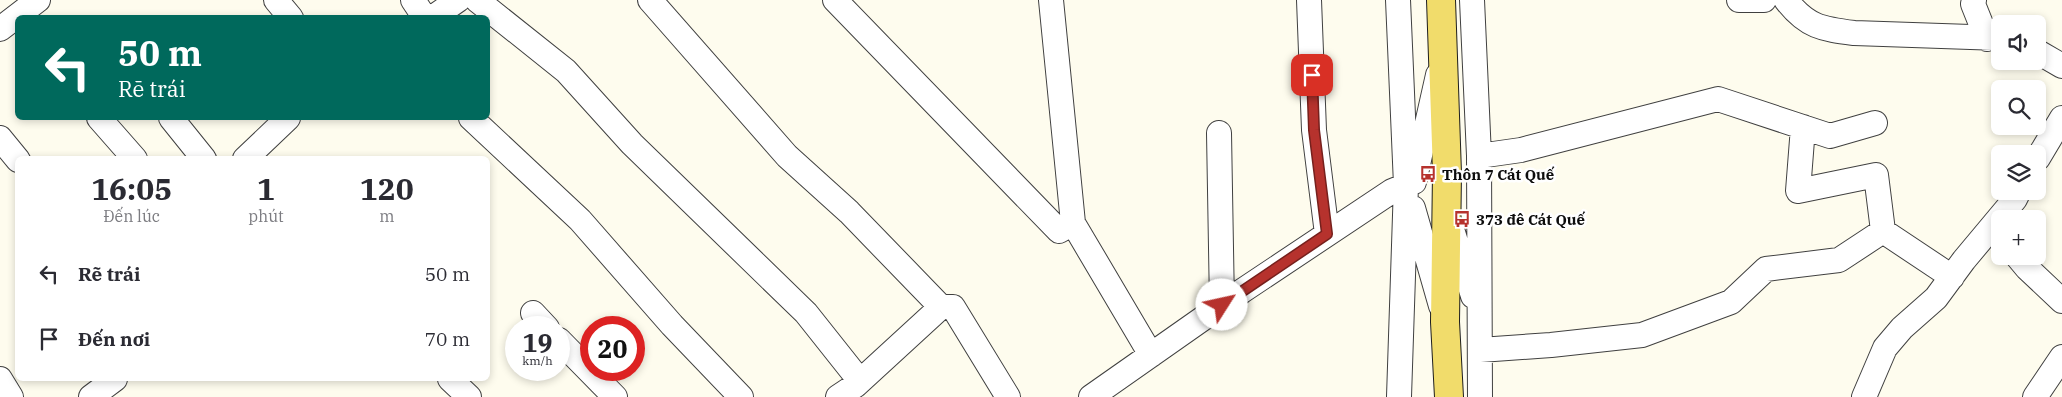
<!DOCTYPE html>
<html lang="vi">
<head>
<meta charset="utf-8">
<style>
	:root { --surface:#fff; --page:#f2f2f3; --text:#2b2b33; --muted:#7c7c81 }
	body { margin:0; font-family:"IBM Plex Serif",serif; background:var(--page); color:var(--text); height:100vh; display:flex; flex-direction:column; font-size:19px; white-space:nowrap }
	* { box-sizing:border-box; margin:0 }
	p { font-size:16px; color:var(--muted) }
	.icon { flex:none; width:28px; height:28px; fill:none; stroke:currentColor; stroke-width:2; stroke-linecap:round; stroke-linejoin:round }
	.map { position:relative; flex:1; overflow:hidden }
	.details { position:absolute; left:15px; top:156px; width:475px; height:225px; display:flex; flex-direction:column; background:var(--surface); border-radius:8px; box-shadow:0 2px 8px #0003 }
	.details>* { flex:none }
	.guide { position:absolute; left:15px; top:15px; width:475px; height:105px; border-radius:8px; box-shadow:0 2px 8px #0003; background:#00695c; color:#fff; overflow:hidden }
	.controls { position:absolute; left:1991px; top:15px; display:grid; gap:10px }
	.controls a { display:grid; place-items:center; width:55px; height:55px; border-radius:8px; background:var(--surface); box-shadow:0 2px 8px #0003; font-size:25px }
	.speed { position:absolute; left:505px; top:316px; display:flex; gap:10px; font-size:25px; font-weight:700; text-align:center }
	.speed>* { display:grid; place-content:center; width:65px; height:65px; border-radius:50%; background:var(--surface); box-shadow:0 2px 8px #0003; line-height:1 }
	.speed small { font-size:12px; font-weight:400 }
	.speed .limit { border:8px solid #d22; background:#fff; color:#111 }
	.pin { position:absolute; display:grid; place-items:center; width:42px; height:42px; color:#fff; margin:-21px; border-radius:10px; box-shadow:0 2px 8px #0006 }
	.me { position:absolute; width:55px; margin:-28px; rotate:55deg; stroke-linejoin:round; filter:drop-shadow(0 0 4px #0008) }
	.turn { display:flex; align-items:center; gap:18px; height:105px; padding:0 20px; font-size:22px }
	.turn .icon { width:65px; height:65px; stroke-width:2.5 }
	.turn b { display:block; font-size:35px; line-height:42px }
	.eta { display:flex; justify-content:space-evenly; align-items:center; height:85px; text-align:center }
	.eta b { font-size:30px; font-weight:700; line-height:35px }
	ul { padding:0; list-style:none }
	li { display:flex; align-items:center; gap:15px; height:65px; padding:0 20px }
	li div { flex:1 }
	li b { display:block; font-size:19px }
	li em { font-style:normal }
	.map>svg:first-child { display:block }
</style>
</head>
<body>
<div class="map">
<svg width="2062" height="397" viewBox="0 0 2062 397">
	<rect width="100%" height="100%" fill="#fefcee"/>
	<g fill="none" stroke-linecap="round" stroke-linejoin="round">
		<g stroke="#404040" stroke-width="26">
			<path id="minor" d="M276,0L291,18
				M413,0L425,18
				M477,0L566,71L632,144L806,313L860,381
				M650,0L787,156L849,212L941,307L856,385L838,397
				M835,0L1059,231L1073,223L1151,355
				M1051,0L1073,223
				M1309,0L1314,130L1327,234
				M1398,0L1406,185L1399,397
				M1472,0L1479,156L1480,397
				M1739,0H1764
				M1786,0C1807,27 1822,29 1854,33L2000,38
				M1974,0L1973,4L1987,39
				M432,18L458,0
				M0,29L38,0
				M2038,52L2062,66
				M99,118L135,159
				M171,118L204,159
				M471,118L580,220L672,325L741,397
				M1803,127L1798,191L1876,175L1883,231
				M1219,133L1222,305
				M0,138L18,160
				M1479,156L1521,150L1718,99L1830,136L1875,123
				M2038,158L2062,118
				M245,159L288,118
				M1413,208L1441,306
				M1450,223L1473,296
				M2017,256L2027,268L2062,301
				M941,307H953L1008,397
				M533,313L547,328
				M559,340L615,397
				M1480,350L1551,345L1642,335L1731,302L1766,269L1839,260L1883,231L1952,277
				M0,379L11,397
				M450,379L469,397
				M91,397L115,379
				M1091,397L1242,291L1392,191L1414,182L1438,75
				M1864,397L1885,348L1902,328L1936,298L1964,260L2015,199L2019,191
				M2035,397L2062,357"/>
		</g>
		<g stroke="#1e1e1e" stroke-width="30">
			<path id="major" d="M1441,0L1447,173L1445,322L1449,397"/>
		</g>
		<use href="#minor" stroke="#fff" stroke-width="24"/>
		<use href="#major" stroke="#f1dc6b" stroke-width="28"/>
	</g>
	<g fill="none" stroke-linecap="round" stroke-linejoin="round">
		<g stroke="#76201d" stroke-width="12">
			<path id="route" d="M1222,305L1327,234L1314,130L1312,75"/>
		</g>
		<use href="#route" stroke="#b6322d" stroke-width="9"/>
	</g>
	<defs>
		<g id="bus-bare" transform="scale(1.35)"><path d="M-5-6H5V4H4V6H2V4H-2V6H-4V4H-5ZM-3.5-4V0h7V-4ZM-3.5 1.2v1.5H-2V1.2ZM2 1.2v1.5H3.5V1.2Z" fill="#b6322d" stroke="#fff" stroke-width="2.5" paint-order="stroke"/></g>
	</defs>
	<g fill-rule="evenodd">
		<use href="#bus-bare" x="1428" y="174"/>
		<use href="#bus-bare" x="1462" y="219"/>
	</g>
	<g text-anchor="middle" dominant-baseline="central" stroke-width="5" stroke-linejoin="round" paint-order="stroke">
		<g font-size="15" font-weight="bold" fill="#0d0d0d" stroke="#fff" text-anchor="start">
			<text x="1442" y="174">Thôn 7 Cát Quế</text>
			<text x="1476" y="219">373 đê Cát Quế</text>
		</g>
	</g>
</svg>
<div class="controls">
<a><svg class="icon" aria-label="sound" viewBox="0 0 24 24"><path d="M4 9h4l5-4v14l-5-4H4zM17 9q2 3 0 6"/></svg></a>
<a><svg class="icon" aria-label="search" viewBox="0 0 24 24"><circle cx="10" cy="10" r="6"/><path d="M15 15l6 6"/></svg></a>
<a><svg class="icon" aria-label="layers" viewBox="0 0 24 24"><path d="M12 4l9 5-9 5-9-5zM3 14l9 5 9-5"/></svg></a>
<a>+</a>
</div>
<div class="speed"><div>19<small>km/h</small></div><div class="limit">20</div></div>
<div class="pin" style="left:1312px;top:75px;background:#d93025"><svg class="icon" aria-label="arrive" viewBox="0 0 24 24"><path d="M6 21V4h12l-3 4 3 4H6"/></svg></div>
<svg class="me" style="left:1222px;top:305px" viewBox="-20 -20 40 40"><circle r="19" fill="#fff"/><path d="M0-13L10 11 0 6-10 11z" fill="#b6322d"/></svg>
<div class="guide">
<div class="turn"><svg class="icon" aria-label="left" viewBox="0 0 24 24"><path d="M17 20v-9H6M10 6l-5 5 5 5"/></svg><div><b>50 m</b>Rẽ trái</div></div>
</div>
<section class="details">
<div class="eta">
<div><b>16:05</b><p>Đến lúc</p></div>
<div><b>1</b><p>phút</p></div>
<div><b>120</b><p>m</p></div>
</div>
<ul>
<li><svg class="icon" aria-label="left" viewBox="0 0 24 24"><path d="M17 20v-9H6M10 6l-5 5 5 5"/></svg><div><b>Rẽ trái</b></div><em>50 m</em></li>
<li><svg class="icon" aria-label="arrive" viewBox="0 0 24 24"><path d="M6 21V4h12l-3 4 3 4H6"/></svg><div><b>Đến nơi</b></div><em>70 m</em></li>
</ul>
</section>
</div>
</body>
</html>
